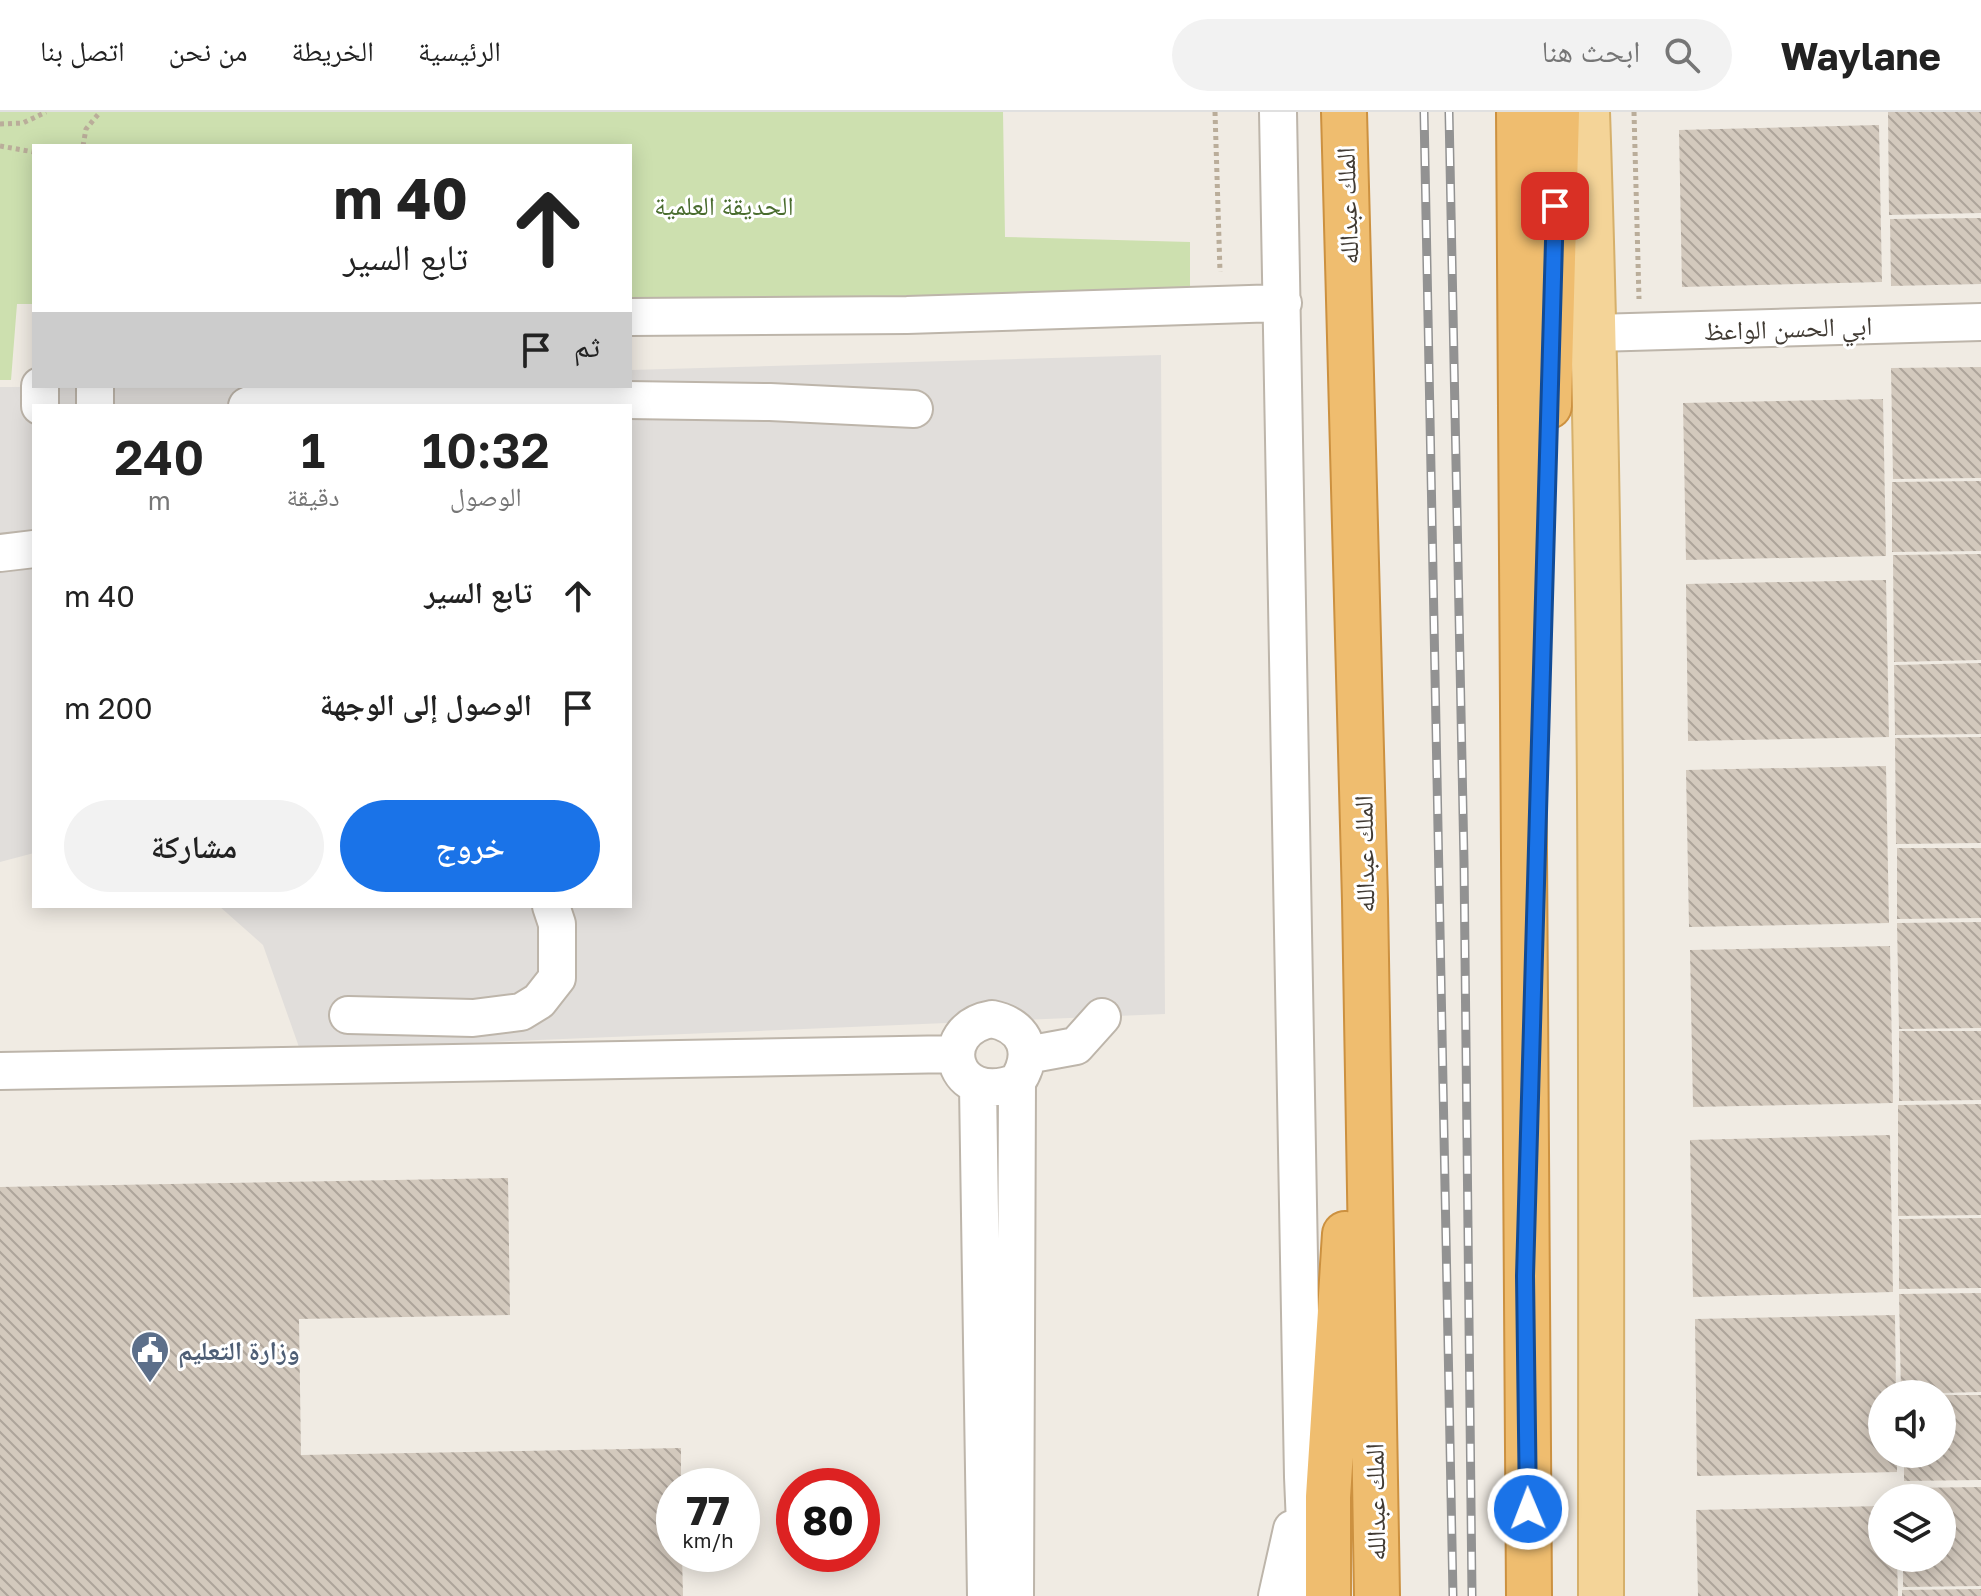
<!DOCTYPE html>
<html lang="ar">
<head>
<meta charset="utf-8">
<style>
	:root { --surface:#fff; --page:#f2f2f2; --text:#222; --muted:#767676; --line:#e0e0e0; --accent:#1a73e8 }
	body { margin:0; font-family:"Golos Text","Noto Naskh Arabic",sans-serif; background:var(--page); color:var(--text); direction:rtl; height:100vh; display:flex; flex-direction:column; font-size:30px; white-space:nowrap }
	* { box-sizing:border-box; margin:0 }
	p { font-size:26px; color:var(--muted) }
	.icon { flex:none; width:44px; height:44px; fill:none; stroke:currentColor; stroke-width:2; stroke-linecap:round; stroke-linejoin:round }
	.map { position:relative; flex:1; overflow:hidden; direction:ltr }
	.side { position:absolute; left:32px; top:292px; width:600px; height:504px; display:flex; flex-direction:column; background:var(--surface); border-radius:0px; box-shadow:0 4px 20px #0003; direction:rtl }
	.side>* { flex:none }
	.banner { position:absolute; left:32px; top:32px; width:600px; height:244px; border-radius:0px; box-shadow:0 4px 20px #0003; direction:rtl; background:#fff; color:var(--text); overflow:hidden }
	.tools { position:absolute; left:1868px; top:1268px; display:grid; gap:16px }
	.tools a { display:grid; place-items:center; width:88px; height:88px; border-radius:50%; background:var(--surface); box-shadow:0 4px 20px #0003; font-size:40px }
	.speed { position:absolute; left:656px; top:1356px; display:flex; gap:16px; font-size:40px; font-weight:700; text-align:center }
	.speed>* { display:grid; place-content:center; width:104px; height:104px; border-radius:50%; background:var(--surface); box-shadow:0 4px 20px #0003; line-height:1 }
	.speed small { font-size:20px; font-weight:400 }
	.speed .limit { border:12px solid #d22; background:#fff; color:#111 }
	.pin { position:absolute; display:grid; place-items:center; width:68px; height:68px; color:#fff; margin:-34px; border-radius:16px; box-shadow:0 4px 12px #0006 }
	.me { position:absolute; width:88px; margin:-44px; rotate:359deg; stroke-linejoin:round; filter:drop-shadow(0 0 6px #0008) }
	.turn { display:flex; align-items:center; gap:28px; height:168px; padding:0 32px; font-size:36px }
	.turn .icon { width:104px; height:104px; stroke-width:2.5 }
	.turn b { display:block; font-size:56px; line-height:68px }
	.then { display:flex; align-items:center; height:76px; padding:0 32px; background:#0003; gap:16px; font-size:30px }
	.eta { display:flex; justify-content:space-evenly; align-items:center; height:136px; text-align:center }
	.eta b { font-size:48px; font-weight:600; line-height:56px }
	.primary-button { display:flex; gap:16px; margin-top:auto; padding:16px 32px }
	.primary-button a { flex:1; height:92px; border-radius:48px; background:var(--accent); color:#fff; font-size:32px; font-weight:600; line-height:92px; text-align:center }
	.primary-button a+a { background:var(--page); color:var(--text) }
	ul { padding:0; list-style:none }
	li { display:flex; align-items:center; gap:24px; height:112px; padding:0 32px }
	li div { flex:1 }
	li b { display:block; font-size:30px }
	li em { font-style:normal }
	header { display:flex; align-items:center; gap:48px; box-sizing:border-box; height:112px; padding:0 40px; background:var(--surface); border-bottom:2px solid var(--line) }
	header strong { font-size:38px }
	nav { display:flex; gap:44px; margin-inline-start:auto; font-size:28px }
	.search { width:560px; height:72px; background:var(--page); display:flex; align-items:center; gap:20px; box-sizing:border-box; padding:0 28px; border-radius:44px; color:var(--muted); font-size:30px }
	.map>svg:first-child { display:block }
</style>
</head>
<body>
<header>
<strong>Waylane</strong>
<div class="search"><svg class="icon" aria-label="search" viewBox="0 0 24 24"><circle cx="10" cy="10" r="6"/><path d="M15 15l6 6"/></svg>ابحث هنا</div>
<nav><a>الرئيسية</a><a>الخريطة</a><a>من نحن</a><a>اتصل بنا</a></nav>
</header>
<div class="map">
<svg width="1981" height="1484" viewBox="0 0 1981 1484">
	<defs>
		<pattern id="building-back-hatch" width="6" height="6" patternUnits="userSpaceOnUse" patternTransform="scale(2)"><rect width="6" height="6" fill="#d3c9bd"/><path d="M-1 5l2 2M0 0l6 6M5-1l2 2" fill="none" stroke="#ada49a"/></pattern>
	</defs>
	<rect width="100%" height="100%" fill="#f0ebe3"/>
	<path fill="#cde0af" d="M0,0H1003L1005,125L1190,130V183L630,187V34H34V192H17L11,268H0Z"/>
	<path fill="#e1dedb" d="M1161,243L1165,902L300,938L263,833L219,794H630V294H34V741L0,750V275L630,274V258Z"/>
	<path fill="url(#building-back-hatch)" d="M1888,0H1981V101L1889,103Z
		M1879,13L1882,170L1682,175L1679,18Z
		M1981,106V172L1891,174L1890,107Z
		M1981,255V366L1893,367L1891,256Z
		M1883,287L1886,444L1686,448L1683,291Z
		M1981,369V439L1892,440V370Z
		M1981,442V548L1894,550L1893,443Z
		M1886,468L1889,625L1688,629L1686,472Z
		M1981,551V622L1895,623L1894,553Z
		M1981,625V731L1896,732L1895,626Z
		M1886,654L1889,811L1689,815L1686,658Z
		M1897,736H1981V806L1897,807Z
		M1981,810V916L1899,917L1897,811Z
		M1890,834L1893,991L1693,995L1690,838Z
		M1899,919H1981V988L1899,989Z
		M1981,992V1103L1898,1104V993Z
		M1890,1023L1893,1180L1693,1185L1690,1028Z
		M508,1066L510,1203L299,1207L301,1343L681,1336V1374H674V1442H682L683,1484H0V1075Z
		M1981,1106V1176L1899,1177V1107Z
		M1981,1181V1280L1901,1282L1899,1182Z
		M1895,1203L1896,1282H1882V1342H1897V1360L1697,1364L1695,1207Z
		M1942,1283H1981V1368L1904,1369V1342H1942Z
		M1981,1375V1474L1903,1475V1446H1942V1386H1902V1376Z
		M1882,1394V1446H1897L1898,1484H1698L1696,1398Z
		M1981,1477V1484H1902V1478Z"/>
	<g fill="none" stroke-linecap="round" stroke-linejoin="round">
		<g stroke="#bdb5aa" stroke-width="40">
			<path id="minor" d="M1278,0L1303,1365L1308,1482
				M630,205L907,203L1283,191
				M1595,221L1981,210
				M40,274V294
				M95,274V294
				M247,294L272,283L770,290L914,297
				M0,441L34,437
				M348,903L473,906L521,900L539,889L557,866V812L551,794
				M992,907C1026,914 1036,941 1017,970C951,996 933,917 992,907Z
				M1027,943L1076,934L1102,905
				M0,959L956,942
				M978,975L986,1484
				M1015,1484L1017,970
				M1277,1484L1292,1417"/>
		</g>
		<g stroke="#d6b06b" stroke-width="48">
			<path id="major" d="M1587,0C1604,494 1601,989 1601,1484"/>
		</g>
		<g stroke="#cc9140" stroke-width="48">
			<path id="highway" d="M1344,0L1365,789L1377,1484
				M1519,0L1529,1484
				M1549,294L1557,0
				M1328,1484V1385L1345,1122"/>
		</g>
		<path stroke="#baad9a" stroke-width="5" stroke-dasharray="4 4" stroke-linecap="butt" d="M1215,0L1220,160
			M1634,0L1639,187
			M0,12L23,11L46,0
			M0,34L34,40
			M83,34L86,17L100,0"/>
		<use href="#minor" stroke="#fff" stroke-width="36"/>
		<use href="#major" stroke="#f4d498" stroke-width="44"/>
		<use href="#highway" stroke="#efbd6f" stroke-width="44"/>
		<g stroke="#929292" stroke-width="9">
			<path id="rail" d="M1424,0L1453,1484
				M1449,0L1464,750L1472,1484"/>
		</g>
		<use href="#rail" stroke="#fff" stroke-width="6" stroke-dasharray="18" stroke-linecap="butt"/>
	</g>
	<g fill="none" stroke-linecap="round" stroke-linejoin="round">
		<g stroke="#114b97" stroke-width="20">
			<path id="route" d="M1528,1397L1525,1164L1555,94"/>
		</g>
		<use href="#route" stroke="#1a73e8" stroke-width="14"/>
	</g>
	<defs>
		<g id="civic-pin" transform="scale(2)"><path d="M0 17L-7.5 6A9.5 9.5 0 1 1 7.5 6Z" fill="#5c6f8a" stroke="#fff"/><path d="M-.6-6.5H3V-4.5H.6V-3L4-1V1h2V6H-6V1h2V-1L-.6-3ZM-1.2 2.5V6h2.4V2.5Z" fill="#fff"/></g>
	</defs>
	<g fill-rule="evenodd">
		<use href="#civic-pin" x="150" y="1238"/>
	</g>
	<g text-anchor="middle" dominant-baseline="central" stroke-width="6" stroke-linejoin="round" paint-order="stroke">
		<g font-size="26" fill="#496c2e" stroke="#fff">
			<text x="724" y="93">الحديقة العلمية</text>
		</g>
		<g font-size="26" fill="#413b34" stroke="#fff">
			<text transform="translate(1347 94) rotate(-92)">الملك عبدالله</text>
			<text transform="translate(1788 216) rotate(-2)">ابي الحسن الواعظ</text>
			<text transform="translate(1364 742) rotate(-91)">الملك عبدالله</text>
			<text transform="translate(1375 1390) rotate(-91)">الملك عبدالله</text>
		</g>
		<g font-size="26" font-weight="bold" fill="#4e5e75" stroke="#fff" text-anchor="start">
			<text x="178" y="1238">وزارة التعليم</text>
		</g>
	</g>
</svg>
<div class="tools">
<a><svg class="icon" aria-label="sound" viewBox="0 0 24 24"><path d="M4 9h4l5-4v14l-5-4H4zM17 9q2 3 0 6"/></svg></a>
<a><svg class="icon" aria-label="layers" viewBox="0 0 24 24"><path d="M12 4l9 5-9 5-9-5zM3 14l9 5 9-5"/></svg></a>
</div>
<div class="speed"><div>77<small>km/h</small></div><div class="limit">80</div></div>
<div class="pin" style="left:1555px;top:94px;background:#d93025"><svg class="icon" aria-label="arrive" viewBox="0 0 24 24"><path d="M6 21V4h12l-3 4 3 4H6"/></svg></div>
<svg class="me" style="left:1528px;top:1397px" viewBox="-20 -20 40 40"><circle r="17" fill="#1a73e8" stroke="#fff" stroke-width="3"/><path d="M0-11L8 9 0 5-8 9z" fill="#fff"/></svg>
<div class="banner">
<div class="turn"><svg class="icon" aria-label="ahead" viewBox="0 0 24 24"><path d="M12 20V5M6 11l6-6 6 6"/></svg><div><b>40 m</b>تابع السير</div></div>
<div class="then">ثم<svg class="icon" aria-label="arrive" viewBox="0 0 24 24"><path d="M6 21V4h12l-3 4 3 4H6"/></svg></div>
</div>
<section class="side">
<div class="eta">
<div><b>10:32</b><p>الوصول</p></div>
<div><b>1</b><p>دقيقة</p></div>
<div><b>240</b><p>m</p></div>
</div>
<ul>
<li><svg class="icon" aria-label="ahead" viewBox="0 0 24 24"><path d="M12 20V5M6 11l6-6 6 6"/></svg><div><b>تابع السير</b></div><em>40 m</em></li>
<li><svg class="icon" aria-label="arrive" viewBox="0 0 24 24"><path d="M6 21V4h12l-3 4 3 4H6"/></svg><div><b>الوصول إلى الوجهة</b></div><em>200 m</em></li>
</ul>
<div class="primary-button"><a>خروج</a><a>مشاركة</a></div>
</section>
</div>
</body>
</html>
